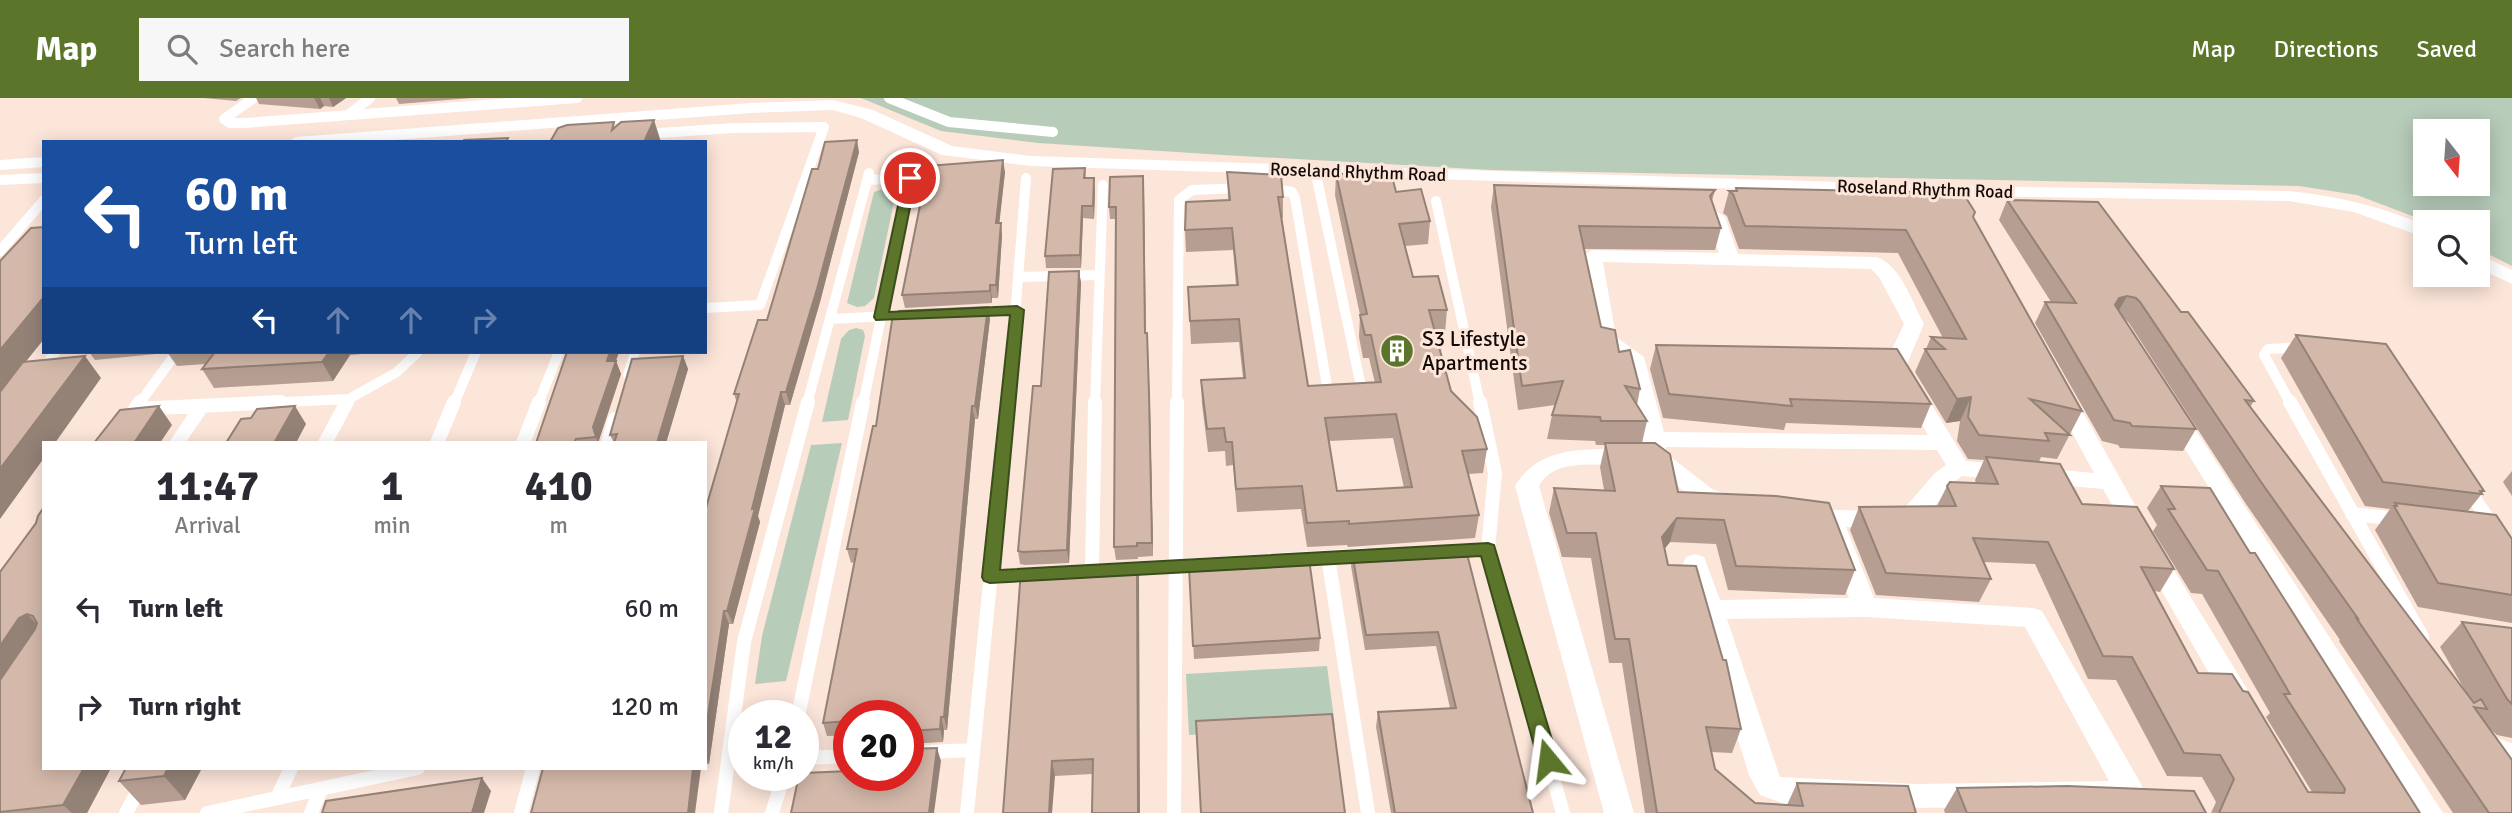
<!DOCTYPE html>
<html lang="en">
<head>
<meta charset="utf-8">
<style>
	:root { --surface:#fff; --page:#f7f7f7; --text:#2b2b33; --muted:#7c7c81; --accent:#5b762a }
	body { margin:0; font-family:Signika,sans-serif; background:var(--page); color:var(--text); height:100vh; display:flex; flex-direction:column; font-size:26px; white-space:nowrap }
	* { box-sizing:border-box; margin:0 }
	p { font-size:23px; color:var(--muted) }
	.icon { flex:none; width:38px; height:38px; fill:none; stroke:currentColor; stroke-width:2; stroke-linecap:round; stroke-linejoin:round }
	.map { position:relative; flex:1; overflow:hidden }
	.drawer { position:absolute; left:42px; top:343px; width:665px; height:329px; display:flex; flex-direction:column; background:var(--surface); border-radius:0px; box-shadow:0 4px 18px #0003 }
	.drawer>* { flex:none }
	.banner { position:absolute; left:42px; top:42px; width:665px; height:214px; border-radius:0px; box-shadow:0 4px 18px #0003; background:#1a4fa0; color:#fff; overflow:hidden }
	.needle { width:46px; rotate:163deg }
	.fabs { position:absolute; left:2413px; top:21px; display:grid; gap:14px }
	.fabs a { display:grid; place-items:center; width:77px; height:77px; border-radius:0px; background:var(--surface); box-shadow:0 4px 18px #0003; font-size:35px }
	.speed { position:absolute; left:728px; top:602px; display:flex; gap:14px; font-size:35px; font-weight:700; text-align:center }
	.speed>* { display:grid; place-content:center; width:91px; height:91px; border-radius:50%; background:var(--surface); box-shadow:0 4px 18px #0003; line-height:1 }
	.speed small { font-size:18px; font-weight:400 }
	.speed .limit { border:10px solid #d22; background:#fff; color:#111 }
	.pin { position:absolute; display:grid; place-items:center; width:60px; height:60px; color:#fff; margin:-30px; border:4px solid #fff; border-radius:50%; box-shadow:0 2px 7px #0007 }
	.me { position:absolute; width:77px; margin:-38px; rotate:344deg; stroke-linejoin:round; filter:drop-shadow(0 0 5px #0008) }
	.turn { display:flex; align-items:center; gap:24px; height:147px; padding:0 28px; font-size:32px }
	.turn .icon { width:91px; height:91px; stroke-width:2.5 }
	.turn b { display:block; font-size:49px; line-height:60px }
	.lanes { display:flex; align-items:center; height:66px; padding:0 28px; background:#0003; justify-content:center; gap:35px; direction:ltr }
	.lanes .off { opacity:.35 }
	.eta { display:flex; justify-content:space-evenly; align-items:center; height:119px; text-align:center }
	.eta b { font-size:42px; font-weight:700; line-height:49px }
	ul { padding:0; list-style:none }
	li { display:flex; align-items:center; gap:21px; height:98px; padding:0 28px }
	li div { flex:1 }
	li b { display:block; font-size:26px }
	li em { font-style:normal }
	header { display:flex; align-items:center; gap:42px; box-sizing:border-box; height:98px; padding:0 35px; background:var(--accent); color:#fff }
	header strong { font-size:33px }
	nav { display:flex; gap:38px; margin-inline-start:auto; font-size:24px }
	.search { width:490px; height:63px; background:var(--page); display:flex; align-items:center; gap:18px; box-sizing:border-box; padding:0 24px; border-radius:0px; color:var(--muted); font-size:26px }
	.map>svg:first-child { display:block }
</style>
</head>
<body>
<header>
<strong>Map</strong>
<div class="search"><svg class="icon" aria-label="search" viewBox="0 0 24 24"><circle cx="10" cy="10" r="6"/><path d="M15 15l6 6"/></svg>Search here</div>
<nav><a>Map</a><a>Directions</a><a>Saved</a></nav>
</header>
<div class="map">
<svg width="2512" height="715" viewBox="0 0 2512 715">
	<rect width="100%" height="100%" fill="#fce5d9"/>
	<path fill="#b8ccba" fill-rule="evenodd" d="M861,0H2512V168L2478,151V124H2428L2357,97L2299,88L1492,72L1223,57L1038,45L941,33ZM2426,33H2478V86H2426Z
		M888,89L896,94L874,200L865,208L857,209L847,205L874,94Z
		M856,230L863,232L865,238L848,322L822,324L841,241L849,232Z
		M842,345L786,583L755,586L762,538L811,347Z
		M1327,568L1335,628L1189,637L1186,576Z"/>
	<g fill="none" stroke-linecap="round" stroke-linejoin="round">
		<path stroke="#fff" stroke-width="10" d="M254,0L224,21L230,25H245L577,0
			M889,0L949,24L1053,34
			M349,16L370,0
			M643,36L734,30L824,29L760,207L705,210
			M1315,72L1362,293L1359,300
			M0,82L44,80
			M1266,90L1292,94L1295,100L1327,288L1335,298
			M1436,103L1480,306
			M0,153L44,102
			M1020,179L1098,177
			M972,214L1017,212
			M830,221L909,217
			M41,273L56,254
			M628,277L635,254
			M139,306L177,254
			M243,306L349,301L397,274L418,254
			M346,306L349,301
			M454,306L476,254
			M538,306L559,254
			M807,306L869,75
			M863,306L910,80L867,82
			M1008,306L1026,80
			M1095,306L1103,87
			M1177,306L1179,102L1192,92L1244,90
			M2291,306L2264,257L2268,251L2304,249"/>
		<path stroke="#fff" stroke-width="14" d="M140,304L135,311L281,304
			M1480,304L1495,375L1488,451L1563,715
			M2290,304L2422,539
			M177,345L202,308
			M325,345L347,304
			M437,345L454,304
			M523,345L539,304
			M608,345L615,321
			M2467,390L2492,427
			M2352,416L2399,421
			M1450,453L1488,451
			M1328,459L1368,715
			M1092,473L1095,304
			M990,479L1365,457
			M798,618L863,304
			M2491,645L2512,653
			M908,655L973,652
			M803,660L849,658
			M728,664L744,663
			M277,700L291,670
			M126,715L150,670
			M207,715L418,670
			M311,715L321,691
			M521,715L533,670
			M721,715L744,544L808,304
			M772,715L784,677
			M967,715L1008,304
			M1174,715L1177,304"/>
		<path fill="#fff" fill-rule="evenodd" d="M833,2L873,12L952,48L1030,58L1962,88L2289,93C2336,98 2382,108 2426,128V140L2354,114L2289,103L1962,98L1030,68L942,57L861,20L833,12L751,15L367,44H288L296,39L751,5Z
			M44,59V69L0,72V62Z
			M1716,113L1725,119L1738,156L1876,159C1900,165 1913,206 1924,226L1907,266L1966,363L2094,375L2051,296L2054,291H2070L2144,423L2249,594L2253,602L2249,610L2239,613L2229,610L2103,391L1962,378C1940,392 1934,422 1907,429H1846L1874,500L2033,510L2042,513L2141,686L2145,695L2141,704L2131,707L1915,710L1785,706L1760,697L1749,677L1683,465L1686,459L1695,456L1704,459L1720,502L1849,500L1819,420L1823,414L1831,412L1902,413L1935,375L1946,367L1937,352L1666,349V355L1712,391L1738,401L1742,407L1738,413L1730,415L1696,403L1647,363L1624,262L1596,242L1582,158L1592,152L1719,155L1707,119ZM1603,164L1871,171L1879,179L1904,226L1885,266L1928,337L1664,334L1644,259L1616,239ZM1865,519L2025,529L2109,683L1915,686L1780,679L1727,521Z
			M2478,156L2512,172V186L2478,170Z
			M2174,309L2182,311L2443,715H2412L2163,316L2166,311Z
			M1619,351L1639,354L1642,359L1639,364C1609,373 1558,354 1539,388L1634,715H1604L1515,388C1538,350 1578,351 1619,351Z"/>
	</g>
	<path fill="#b69f92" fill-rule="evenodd" d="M204,0H241L236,3Z
		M256,0H346L333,9L324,8L320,11L259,6Z
		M396,0H472L399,6Z
		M859,54L820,204L790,307H785L758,418L760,424L733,526H729L709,666L705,667V413L737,305L734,296L767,222L818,71Z
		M1085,70L1086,80L1095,92L1094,121L1083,120L1081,170H1046L1045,158Z
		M1005,74L999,125L1002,137L998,200H992V205L905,210L902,197Z
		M1227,74L1283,99V120H1282L1308,288L1375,285L1369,260H1363L1359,239L1360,217L1335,97L1336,76L1396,94L1430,123L1428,146L1405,148L1413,179L1447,212L1445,235H1435L1451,293L1487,351L1483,375L1468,376L1479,417L1475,440L1348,449L1347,447L1307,449L1301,411L1237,414L1233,367L1226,368L1225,353L1208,354L1202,306L1201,282L1243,280L1239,244L1191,246L1188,189L1236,187L1233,152L1186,154L1185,132L1228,102ZM1393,340L1404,390L1337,393L1329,343Z
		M1494,87L1715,92L1712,103L1721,130L1715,152L1584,151L1601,229L1619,254L1640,291L1637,307L1647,323L1642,345L1678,394L1855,472L1845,497L1728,492L1716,446L1670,444L1664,451L1668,467L1741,631L1732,655L1711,654L1715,671L1755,705L1787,707L1797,685L1916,715H1645L1622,565H1609L1591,460L1562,459L1549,415L1554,390L1604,392L1600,369L1605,347H1596L1595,343L1547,341L1552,317L1555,307L1518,312L1491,109Z
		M1144,90L1145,235L1150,308L1153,458L1138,459V461L1116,462L1114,449L1115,121H1110L1109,109Z
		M1736,90L1975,114L1973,120L2082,313L2057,361L2041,359L2039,364L2082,406L2174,471L2160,494L2154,493L2198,575L2308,694H2312L2266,619L2270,615L2202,496L2191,495L2153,433L2157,427L2147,410L2161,388L2250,455L2420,715H2211L2216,704L2202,679L2167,678L2116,582L2088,581L2035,466L1983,464L1991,481L1979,504L1876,497L1850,432L1859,409L1937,408L1947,388L1976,385L1975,382L1984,362L1968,361L1957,343L1960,323L1946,325L1915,274L1925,251H1926L1931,239L1943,240L1898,155L1739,151L1727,118L1723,115L1729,93H1735Z
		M2007,102L2181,214L2254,303L2250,309L2467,596L2440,549L2462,524L2512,530V640L2497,637L2488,629L2512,715H2453L2339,543L2340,542L2246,406L2129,225L2124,220L2196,331L2183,353L2120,350L2118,347L2102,343L2035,225L2045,204H2051L1999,122Z
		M1079,173L1081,185L1069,465L1025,467L1020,466L1018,453L1041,288Z
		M990,221L978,321H975L947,632H944L943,644L908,646V618H849V637L827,638L823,625L854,464L851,465L847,451L876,328Z
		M2296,237L2484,393L2468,413L2512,441V525L2418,509L2375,432L2390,411L2365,408L2281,260Z
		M1656,247L1931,306L1921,330L1786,325L1784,332L1663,320L1650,271Z
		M89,254H388L350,257L333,283L214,290L202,271L206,266L177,268L167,254L166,255L95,262Z
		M683,258L688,271L666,345H614L610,337Z
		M616,263L621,276L599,342V345H536Z
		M2512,373V398L2503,384Z
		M36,425L111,670L87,715H0V474Z
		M1465,448L1533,715H1391L1376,629L1378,614L1450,610L1436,548L1365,552L1351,468L1352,454Z
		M1137,466L1139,480L1092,676L1055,678L1003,715L1067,479L1114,476Z
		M1189,469L1320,540L1319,553L1194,561Z
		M202,670L185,702L141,707L119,683Z
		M1957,690L2206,715H1945L1944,712Z"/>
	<path fill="#948277" d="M314,0H320L324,8L320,11Z
		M329,0H346L333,9Z
		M654,22L661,44H644Z
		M857,42L859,54L820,204L790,307L786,294Z
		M1003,62L1005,74L998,137L996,125Z
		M1143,78L1144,90L1146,248L1145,235Z
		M1094,80L1095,92L1094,121L1093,108Z
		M1082,108L1083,120L1081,170L1080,157Z
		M1001,125L1002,137L998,200L996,187Z
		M1079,173L1081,185L1069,465L1067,452Z
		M990,187L992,200V205L990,193Z
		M2127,198L2116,218L2108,221L2119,200Z
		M44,199V241L12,281L0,311V252Z
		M988,209L990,221L978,321L975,308Z
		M1147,235L1150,308L1153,458L1152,445Z
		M329,254H348L350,257L333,283L322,264Z
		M610,254H619L616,263L621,276L599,342V345H598L593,329Z
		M85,258L101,280L55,345H44V360L0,421V371Z
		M683,258L688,271L666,345H657Z
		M781,294L785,307L758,418L760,424L733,526L727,513L752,411Z
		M1971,299L1960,323L1946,325L1957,301Z
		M159,308L172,327L160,345H134Z
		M295,308L306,326L296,345H274Z
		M972,308L975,321L947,632L944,619Z
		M1677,420L1670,444L1655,463L1662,439Z
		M1137,466L1139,480L1140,715H1138Z
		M724,513L729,526L709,666L705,658V637Z
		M27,516L44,534L0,593V548L19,520Z
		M941,619L944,632L943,644L940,631Z
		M937,650L941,663L934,715H929Z
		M1052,663L1055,678L1052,715H1049Z
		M84,670H111L87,715H72L63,707Z
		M168,670H202L185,702L164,678Z
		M693,670H701L695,715H688Z
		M482,680L491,693L484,715H472Z"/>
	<path fill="#d4b9aa" stroke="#948277" stroke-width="2" fill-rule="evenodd" d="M654,22L644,44H550L558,30L567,27L614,24L612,32L621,24Z
		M508,40L506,44H463L464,42Z
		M857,42L817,191L786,294H781L752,411L755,410L727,513H724L705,637V413L739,296H734L758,222H767L812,71H818L825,44Z
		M1003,62L996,125H1001L996,187H990V193L902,197L928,68Z
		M1085,70L1084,80H1094L1093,108H1082L1080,157L1045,158L1053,71Z
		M1227,74L1281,77L1283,99H1278L1308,288L1381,284L1371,237H1365L1360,217L1367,216L1336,76L1391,74L1396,94L1421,91L1430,123L1399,126L1413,179L1438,178L1447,212H1429L1451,293L1477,319L1487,351L1462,353L1479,417L1349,426V423L1307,425L1302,388L1236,391L1232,344H1226L1224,330L1207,331L1201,282L1245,280L1239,221L1190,223L1188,189L1238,187L1232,130L1185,132L1186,104L1230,102ZM1396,316L1412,389L1337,393L1325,320Z
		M1143,78L1145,235H1147L1149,295L1152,445H1137V448L1114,449L1116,109H1109L1110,79Z
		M1494,87L1715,92L1710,98L1721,130L1579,128L1601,229L1615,232L1619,254L1630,252L1640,291L1625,288L1647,323H1601L1600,319L1552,317L1563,283L1522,288Z
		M1736,90L1963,95L1975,114L1973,119L2082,313L2030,301L2070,337L2045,335L2049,343L1979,337L1968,319L1971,299L1957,301L1925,251H1945L1931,239L1966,241L1906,132L1745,128L1733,96L1729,93H1737Z
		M2007,102L2098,104L2181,214H2188L2254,303L2245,302L2474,605L2481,601L2487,611L2474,609L2512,662V715H2489L2357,521L2359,522L2261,384L2140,204L2136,200L2127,198L2119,200L2115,207L2196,331L2132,328L2130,325L2114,322L2045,204L2076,205Z
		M44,129V199L0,252V163L31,130Z
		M1079,173L1067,452L1023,454L1018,453L1033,288H1041L1049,174Z
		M988,209L975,308H972L944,619H941L940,631L908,633V618H849V623L823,625L857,451H847L873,328H876L893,216H899V213Z
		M2296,237L2386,246L2484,393H2480L2482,396L2383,384Z
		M1656,247L1897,251L1931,306L1790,301L1792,308L1669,296Z
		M215,254H329L322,264L202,271Z
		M567,254H610L607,263H616L593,329L596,339L576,341L574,345H536Z
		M85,258L0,371V294L23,264Z
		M683,258L657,345H614L617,336L610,337L632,261Z
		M159,308L134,345H94L120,312Z
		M295,308L274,345H226L241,321L251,320L257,311Z
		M1605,345H1655L1670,356L1678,394L1776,398L1829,405L1855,472L1736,468L1724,422L1677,420L1662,439L1668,467L1696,468L1723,562H1726L1741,631L1706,629L1715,671L1755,705L1803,708L1797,685L1908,688L1916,715H1657L1629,541H1615L1596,435H1567L1554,390L1615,393Z
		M1986,359L2060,366L2082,406L2137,409L2174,471L2141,469L2198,575L2232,576L2243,593L2248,594L2308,694L2344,695L2345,691L2284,596H2290L2218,473L2207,472L2168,411H2175L2161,388L2210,390L2250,455H2255L2420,715H2219L2234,681L2220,657L2184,655L2132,559L2103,558L2048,444L1973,440L1991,481L1886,475L1859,409L1956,408L1947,388L1950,384L1998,386Z
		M2395,405L2496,417L2512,441V497L2438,485L2394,408H2397Z
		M44,409V670H84L63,707L0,714V582L35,531L37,525L33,518L27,516L19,520L0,548V474L36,425L38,418Z
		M1465,448L1533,715H1395L1378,614L1456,610L1438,534L1366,537L1352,454Z
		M1309,461L1320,540L1193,548L1189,469Z
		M1137,466L1138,715H1092L1093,661L1052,663L1049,715H1003L1021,472L1066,470V479L1114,476V467Z
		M2462,524L2512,530V606L2507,601Z
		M1332,616L1345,715H1201L1196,623Z
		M937,650L929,715H791L799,677H803V675L849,673V677H908V651Z
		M126,670H168L164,678L119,683Z
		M543,670H693L688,715H531Z
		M482,680L472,715H322L326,703Z
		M2067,688L2194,693L2206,715H1967L1957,690Z"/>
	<path fill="#5b762a" stroke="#3b4d1b" stroke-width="2" d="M910,76L916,80L889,214L1017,208L1024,212L1000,472L1488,445L1494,447L1558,662L1555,668L1548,670L1541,668L1538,662L1481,458L990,485L984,483L982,479L1010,217L876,222L874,219L904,80Z"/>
	<defs>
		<g id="building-disc" transform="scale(1.75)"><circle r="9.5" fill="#5b762a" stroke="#fce5d9"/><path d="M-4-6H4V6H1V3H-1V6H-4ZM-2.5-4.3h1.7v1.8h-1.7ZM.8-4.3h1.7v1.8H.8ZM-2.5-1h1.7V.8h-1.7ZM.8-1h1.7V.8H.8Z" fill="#fff"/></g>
	</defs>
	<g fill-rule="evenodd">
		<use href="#building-disc" x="1397" y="253"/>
	</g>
	<g text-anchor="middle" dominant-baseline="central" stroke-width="6" stroke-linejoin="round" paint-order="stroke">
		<g font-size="18" fill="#130a06" stroke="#fce5d9">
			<text transform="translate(1358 74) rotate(2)">Roseland Rhythm Road</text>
			<text transform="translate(1925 91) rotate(2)">Roseland Rhythm Road</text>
		</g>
		<g font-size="21" fill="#130a06" stroke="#fce5d9" text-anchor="start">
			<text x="1422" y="241">S3 Lifestyle<tspan x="1422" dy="24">Apartments</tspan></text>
		</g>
	</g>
</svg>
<div class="fabs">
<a><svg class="needle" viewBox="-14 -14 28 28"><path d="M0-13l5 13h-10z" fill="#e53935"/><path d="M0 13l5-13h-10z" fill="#7c7c81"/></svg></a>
<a><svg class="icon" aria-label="search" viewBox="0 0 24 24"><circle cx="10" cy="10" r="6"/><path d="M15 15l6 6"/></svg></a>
</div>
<div class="speed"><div>12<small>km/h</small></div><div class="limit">20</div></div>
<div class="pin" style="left:910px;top:80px;background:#d93025"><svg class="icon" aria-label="arrive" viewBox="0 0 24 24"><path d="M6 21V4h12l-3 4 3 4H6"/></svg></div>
<svg class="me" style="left:1548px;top:662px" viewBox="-20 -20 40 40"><path d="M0-17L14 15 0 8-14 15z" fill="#5b762a" stroke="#fff" stroke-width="4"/></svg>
<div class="banner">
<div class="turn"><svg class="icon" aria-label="left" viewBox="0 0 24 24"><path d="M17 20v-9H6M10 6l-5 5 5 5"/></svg><div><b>60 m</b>Turn left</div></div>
<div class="lanes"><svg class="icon" aria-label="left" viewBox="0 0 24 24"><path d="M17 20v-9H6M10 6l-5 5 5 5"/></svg><svg class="icon off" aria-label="ahead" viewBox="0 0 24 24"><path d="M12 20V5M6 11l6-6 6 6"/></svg><svg class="icon off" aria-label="ahead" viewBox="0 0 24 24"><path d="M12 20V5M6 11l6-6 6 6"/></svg><svg class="icon off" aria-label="right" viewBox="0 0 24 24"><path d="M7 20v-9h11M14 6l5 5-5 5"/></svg></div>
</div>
<section class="drawer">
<div class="eta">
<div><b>11:47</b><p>Arrival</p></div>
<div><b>1</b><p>min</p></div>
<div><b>410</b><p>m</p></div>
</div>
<ul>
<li><svg class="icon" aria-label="left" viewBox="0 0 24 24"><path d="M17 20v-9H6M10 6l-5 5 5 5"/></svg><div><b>Turn left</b></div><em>60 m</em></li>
<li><svg class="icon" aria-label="right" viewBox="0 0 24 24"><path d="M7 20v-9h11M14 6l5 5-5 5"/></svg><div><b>Turn right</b></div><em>120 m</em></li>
</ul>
</section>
</div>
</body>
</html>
